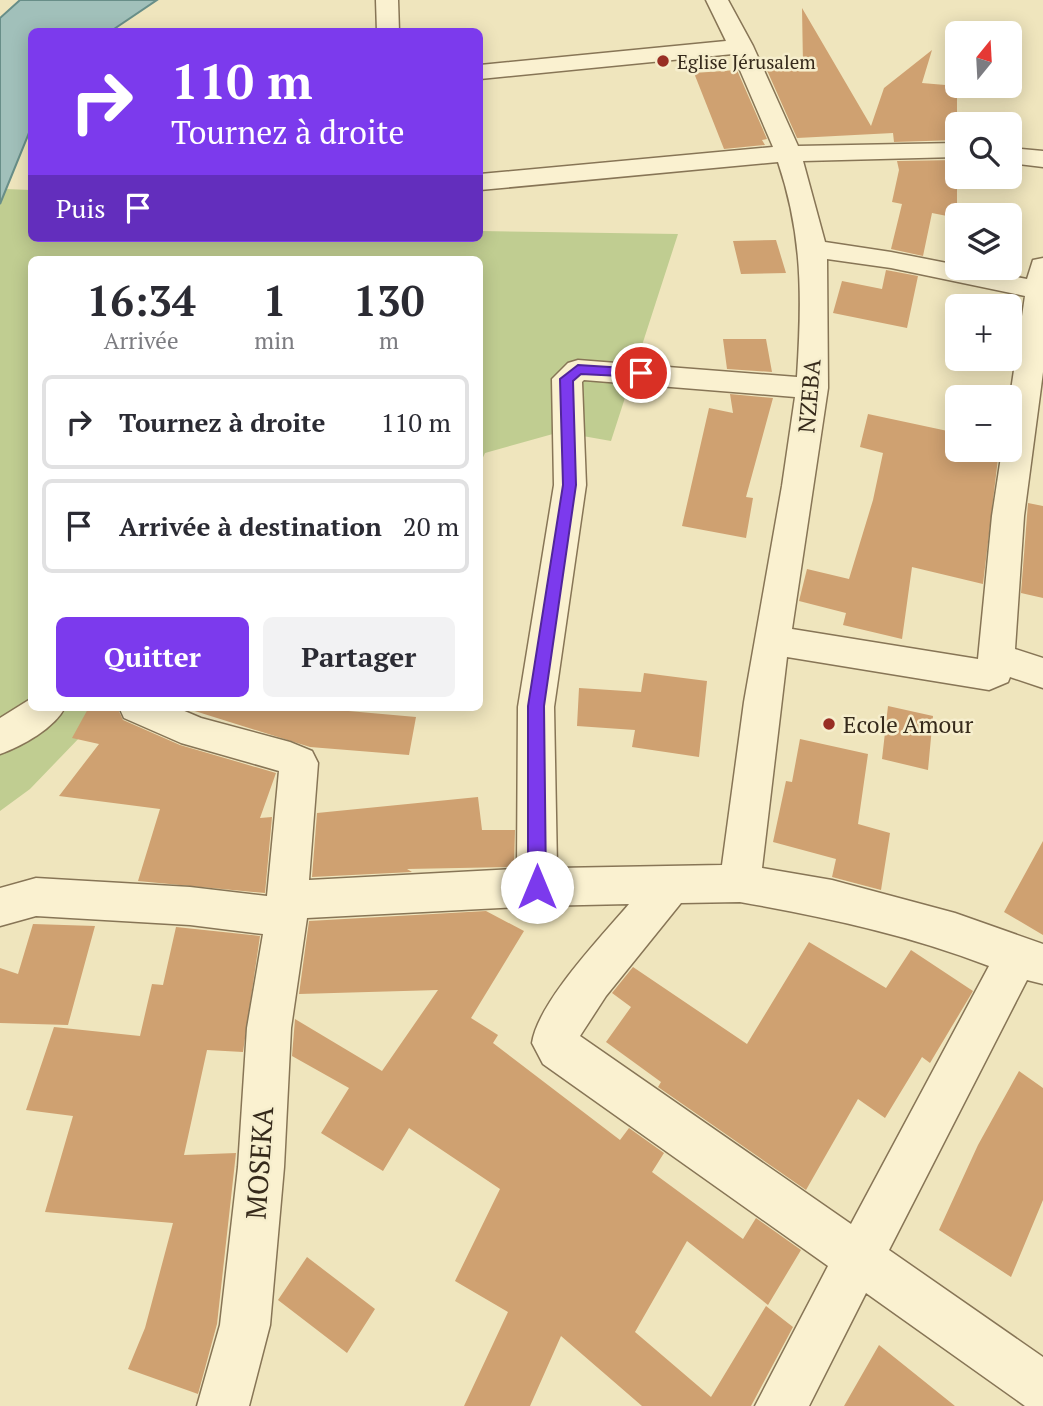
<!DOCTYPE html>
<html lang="fr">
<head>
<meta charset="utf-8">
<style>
	:root { --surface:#fff; --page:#f2f2f3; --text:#2b2b33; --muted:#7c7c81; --line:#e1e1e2; --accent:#7c3aed }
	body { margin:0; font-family:"PT Serif",serif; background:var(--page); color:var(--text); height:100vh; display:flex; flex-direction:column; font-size:26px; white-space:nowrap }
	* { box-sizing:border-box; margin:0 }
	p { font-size:23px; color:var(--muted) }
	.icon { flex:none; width:38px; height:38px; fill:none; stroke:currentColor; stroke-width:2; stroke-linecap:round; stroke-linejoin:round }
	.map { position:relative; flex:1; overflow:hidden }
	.details { position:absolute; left:28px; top:256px; width:455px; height:455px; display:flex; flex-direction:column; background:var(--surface); border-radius:10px; box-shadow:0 4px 18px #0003 }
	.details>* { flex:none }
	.top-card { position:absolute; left:28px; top:28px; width:455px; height:214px; border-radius:10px; box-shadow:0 4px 18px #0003; background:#7c3aed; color:#fff; overflow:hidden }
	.needle { width:46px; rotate:18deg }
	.controls { position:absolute; left:945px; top:21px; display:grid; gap:14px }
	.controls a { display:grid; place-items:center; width:77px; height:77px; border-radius:10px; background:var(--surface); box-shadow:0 4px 18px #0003; font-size:35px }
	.pin { position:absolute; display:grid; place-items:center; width:60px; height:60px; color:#fff; margin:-30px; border:4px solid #fff; border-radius:50%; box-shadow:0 2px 7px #0007 }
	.me { position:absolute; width:77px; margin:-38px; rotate:0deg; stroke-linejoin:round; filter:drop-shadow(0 0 5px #0008) }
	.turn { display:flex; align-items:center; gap:24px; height:147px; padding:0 28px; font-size:32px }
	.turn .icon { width:91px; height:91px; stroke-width:2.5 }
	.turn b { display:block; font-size:49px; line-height:60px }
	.then { display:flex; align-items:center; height:66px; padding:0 28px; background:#0003; gap:14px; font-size:26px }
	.eta { display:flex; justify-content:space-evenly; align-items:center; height:119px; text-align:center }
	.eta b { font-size:42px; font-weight:700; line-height:49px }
	.primary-button { display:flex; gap:14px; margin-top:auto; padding:14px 28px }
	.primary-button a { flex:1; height:80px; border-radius:10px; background:var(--accent); color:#fff; font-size:28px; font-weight:700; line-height:80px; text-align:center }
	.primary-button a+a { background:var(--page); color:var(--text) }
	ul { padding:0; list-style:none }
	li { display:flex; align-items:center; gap:21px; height:94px; margin:0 14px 10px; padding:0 14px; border:4px solid var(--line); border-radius:10px }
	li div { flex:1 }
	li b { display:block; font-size:26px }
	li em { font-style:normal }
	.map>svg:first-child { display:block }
</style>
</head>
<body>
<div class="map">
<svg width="1043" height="1406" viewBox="0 0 1043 1406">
	<rect width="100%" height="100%" fill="#efe5bd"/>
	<path fill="#c0cd91" d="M6,189L31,190L32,238H480V231L678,234L611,441L560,432L485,453L480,464V259H32V707H109L30,789L0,811V204Z"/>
	<path fill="#a1c0ba" stroke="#688e88" stroke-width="2" d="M20,0H157L111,31L32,32L31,128L0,204V18Z"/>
	<path fill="#cfa171" d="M802,8L871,126L884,88L932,50L922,83L957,86V140L894,142L893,133L797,138L766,68L803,65Z
		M737,70L767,139L762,140L765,145L724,149L694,73Z
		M957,160V218L932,213L923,256L891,249L902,204L892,202L899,170L897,161Z
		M776,240L786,273L741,274L733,241Z
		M886,270L918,276L907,328L833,313L842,281L882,289Z
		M723,339H766L772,372L727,369Z
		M730,394L773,398L746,497L753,498L746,538L682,526L709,408L733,413Z
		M868,414L957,433V450H999L983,584L912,567L902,639L843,625L846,613L799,601L807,569L849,579L873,500L883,453L860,447Z
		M1028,503L1043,506V598L1021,593Z
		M644,673L707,681L699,757L632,747L635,730L577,726L579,688L641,692Z
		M888,706L933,716L928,770L882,759Z
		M89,707H117L123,720L180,745L276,773L260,818L272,817L265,893L138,881L160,809L59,796L99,744L72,738Z
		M182,707H327L326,709L416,717L409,755L310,747Z
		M800,739L868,754L858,824L890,833L881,890L832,877L836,859L773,842L786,781L792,782Z
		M478,797L482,830H515L514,867L407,869L412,872L312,877L317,813Z
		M1043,841V935L1004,912Z
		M486,911L524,931L471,1018L498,1035L493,1043L620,1140L629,1128L664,1153L652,1172L743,1239L756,1218L801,1250L768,1305L687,1241L635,1332L711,1397L766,1306L793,1327L751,1406H642L561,1336L530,1406H464L508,1312L455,1281L500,1189L409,1128L383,1171L321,1133L349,1088L292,1056L295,1019L382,1071L438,990L299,994L309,921Z
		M33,924L95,926L68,1025L0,1023V968L18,974Z
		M176,927L260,936L243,1052L207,1050L184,1155L236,1153L217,1324L198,1394L128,1369L145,1328L173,1223L45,1212L73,1116L26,1110L54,1027L140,1036L152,984L163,985Z
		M809,942L886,988L911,950L973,991L930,1063L922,1057L885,1118L858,1099L806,1190L658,1087L661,1082L606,1042L631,1007L612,993L633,967L747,1044Z
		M1019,1071L1043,1088V1200L1011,1277L939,1230L978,1145Z
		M307,1257L375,1309L347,1353L278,1300Z
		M879,1345L955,1406H844Z"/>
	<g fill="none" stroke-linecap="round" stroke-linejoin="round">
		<g stroke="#877556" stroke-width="3">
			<path id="minor" d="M376,0H398L399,32H377Z
				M706,0H728L753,46L798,146L957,143V157L803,161L825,242L891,252L957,265V268H970L1027,279L1033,260L1043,258V372L1024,516L1015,649L1043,658V688L1010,677L1008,682L989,690L787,657L762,868L832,880L955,913L1043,944V984L1027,980L889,1250L1043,1357V1406H1025L866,1293L809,1406H755L828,1266L543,1064L532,1043C538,1002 602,936 629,904L537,906L307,918L291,1028L284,1167L270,1325L249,1406H197L220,1325L238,1167L247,1028L263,934L190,925L36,916L0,926V888L36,878L190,887L267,896L279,771L181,743L124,718L119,707H175L201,718L290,742L312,751L318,763L309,880L517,869L518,707L554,485L552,379L568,363L578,360L797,377C802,299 803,236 778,162L480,190V174L773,147L733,54L480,79V65L726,41ZM827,259L891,268L1025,296L1010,397V450H1002L992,516L978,659L792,629L828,388ZM584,380L795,397L782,486L744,702L722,865L557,868L554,707L586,485L582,382ZM740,902C825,917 909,935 989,966L851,1224L580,1036L606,996L681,903Z
				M1010,148L1043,151V167L1010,163Z
				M32,698V707H65C55,728 22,746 0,754V718Z"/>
		</g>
		<use href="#minor" fill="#faf1d0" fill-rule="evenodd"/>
	</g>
	<path fill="#7c3aed" stroke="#51269a" stroke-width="2" d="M578,365L641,369L648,373L641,377L581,374L573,381L576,485L544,706L546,887L543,892L537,895L531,892L528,887V706L563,485L560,379Z"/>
	<g fill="#982e24" stroke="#f6eecd" stroke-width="2.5">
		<circle cx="663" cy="61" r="7"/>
		<circle cx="829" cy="724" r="7"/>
	</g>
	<g text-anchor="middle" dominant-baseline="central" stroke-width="5" stroke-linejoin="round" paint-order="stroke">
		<g font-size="19" fill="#362a1b" stroke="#f6eecd" text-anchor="start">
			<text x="677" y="61">Eglise Jérusalem</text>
		</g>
		<g font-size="23" fill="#362a1b" stroke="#f6eecd">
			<text transform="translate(809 396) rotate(-85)">NZEBA</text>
		</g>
		<g font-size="23" fill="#362a1b" stroke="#f6eecd" text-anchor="start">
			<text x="843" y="724">Ecole Amour</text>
		</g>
		<g font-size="28" fill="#362a1b" stroke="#f6eecd">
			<text transform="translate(259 1163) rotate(-86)">MOSEKA</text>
		</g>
	</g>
</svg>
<div class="controls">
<a><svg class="needle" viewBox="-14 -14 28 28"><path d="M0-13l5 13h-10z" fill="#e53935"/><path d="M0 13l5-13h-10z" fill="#7c7c81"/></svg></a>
<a><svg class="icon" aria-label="search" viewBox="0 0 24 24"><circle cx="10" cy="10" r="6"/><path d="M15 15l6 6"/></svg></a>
<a><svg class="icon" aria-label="layers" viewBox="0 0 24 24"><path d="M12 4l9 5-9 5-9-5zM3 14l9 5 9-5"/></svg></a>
<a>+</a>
<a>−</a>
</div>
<div class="pin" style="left:641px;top:373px;background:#d93025"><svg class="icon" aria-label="arrive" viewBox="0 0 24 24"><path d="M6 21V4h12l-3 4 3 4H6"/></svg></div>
<svg class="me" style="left:537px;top:887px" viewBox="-20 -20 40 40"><circle r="19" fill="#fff"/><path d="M0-13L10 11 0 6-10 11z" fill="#7c3aed"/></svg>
<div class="top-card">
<div class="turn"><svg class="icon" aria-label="right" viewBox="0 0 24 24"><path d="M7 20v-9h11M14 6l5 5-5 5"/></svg><div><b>110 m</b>Tournez à droite</div></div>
<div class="then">Puis<svg class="icon" aria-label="arrive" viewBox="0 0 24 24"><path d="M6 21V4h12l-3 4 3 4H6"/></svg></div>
</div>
<section class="details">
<div class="eta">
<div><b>16:34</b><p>Arrivée</p></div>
<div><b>1</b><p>min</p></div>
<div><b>130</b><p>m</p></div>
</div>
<ul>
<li><svg class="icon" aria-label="right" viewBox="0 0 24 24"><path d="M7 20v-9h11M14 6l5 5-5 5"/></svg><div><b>Tournez à droite</b></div><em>110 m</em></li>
<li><svg class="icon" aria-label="arrive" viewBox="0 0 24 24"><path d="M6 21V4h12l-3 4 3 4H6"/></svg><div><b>Arrivée à destination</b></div><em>20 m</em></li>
</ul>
<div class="primary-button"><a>Quitter</a><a>Partager</a></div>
</section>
</div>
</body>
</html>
